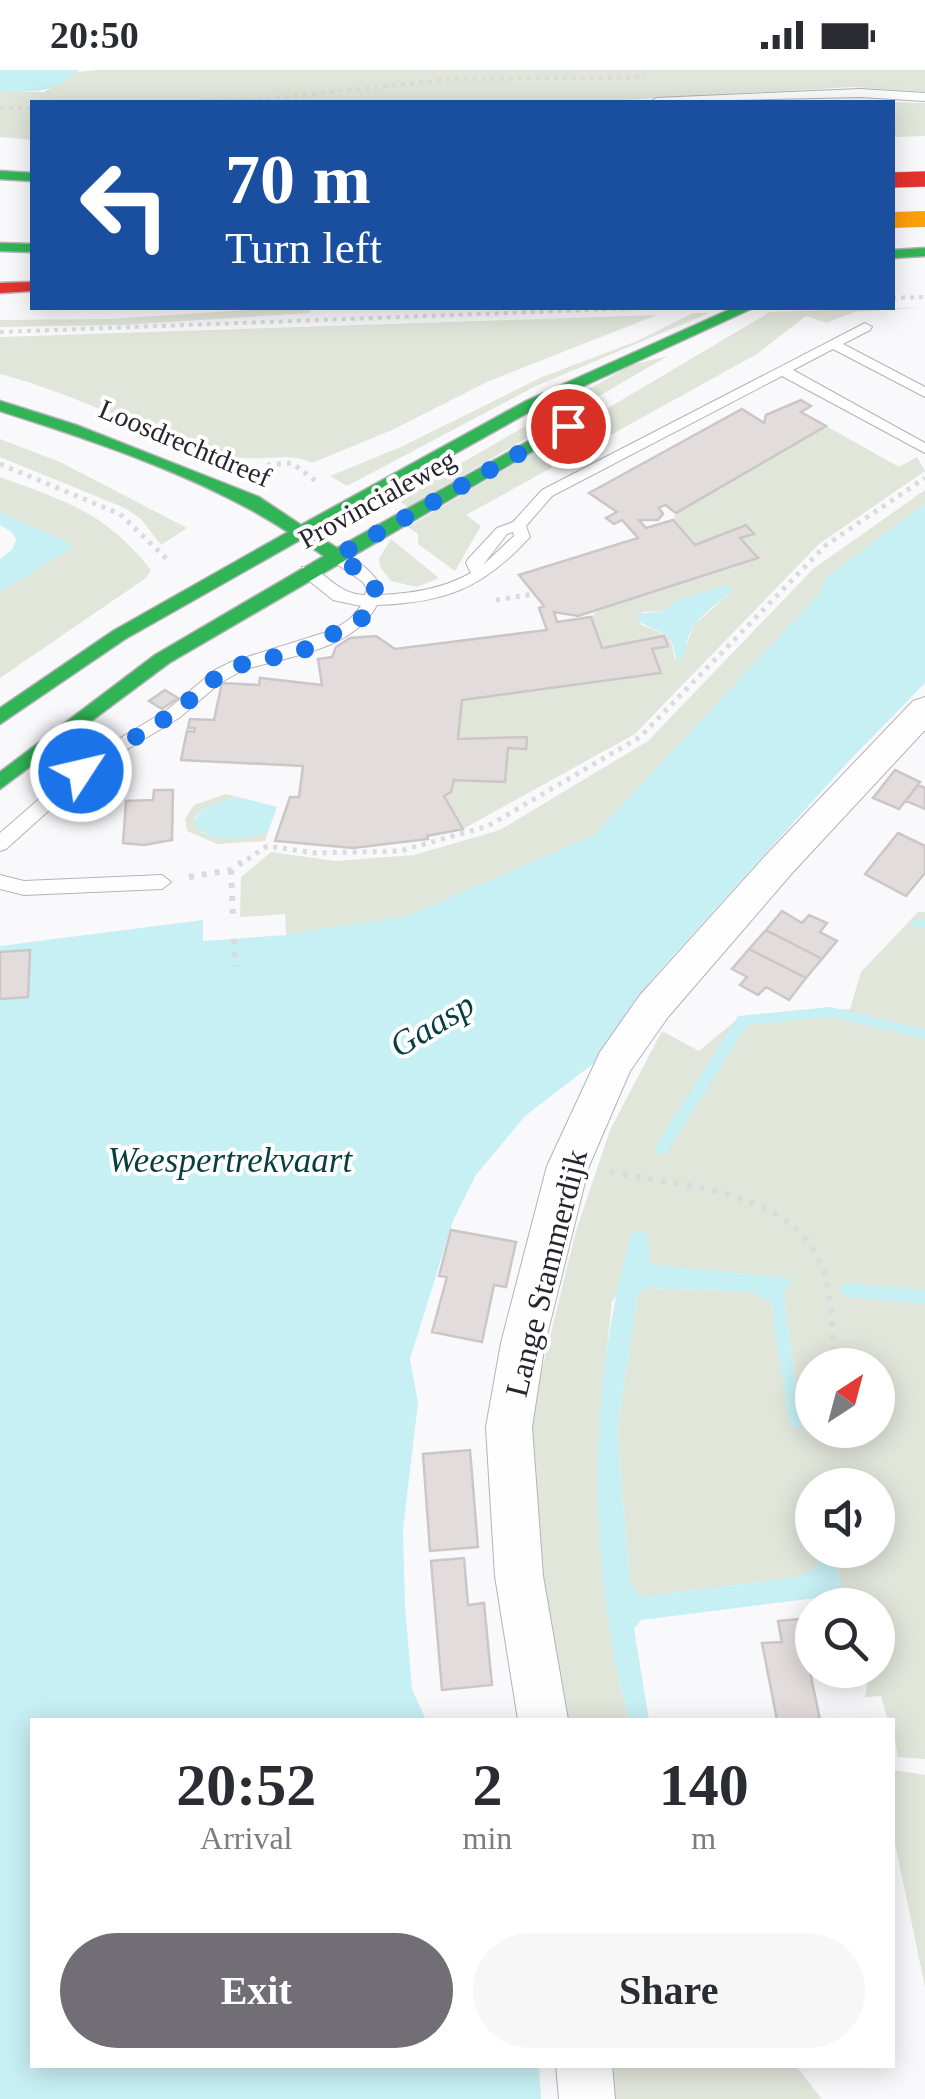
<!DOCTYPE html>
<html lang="en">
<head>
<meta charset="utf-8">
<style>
	:root { --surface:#fff; --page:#f7f7f7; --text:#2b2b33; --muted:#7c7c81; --accent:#726e76 }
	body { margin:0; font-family:Georgia,serif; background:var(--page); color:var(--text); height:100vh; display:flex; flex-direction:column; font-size:38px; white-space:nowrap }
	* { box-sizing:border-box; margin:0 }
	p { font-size:32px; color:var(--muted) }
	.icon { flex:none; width:55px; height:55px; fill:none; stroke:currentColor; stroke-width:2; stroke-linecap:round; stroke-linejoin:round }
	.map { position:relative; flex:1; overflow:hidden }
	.panel { position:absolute; left:30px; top:1648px; width:865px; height:350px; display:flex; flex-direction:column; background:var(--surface); border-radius:0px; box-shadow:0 5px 25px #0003 }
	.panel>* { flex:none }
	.banner { position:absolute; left:30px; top:30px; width:865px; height:210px; border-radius:0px; box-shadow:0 5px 25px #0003; background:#1a4fa0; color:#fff; overflow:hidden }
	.needle { width:65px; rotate:36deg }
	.tools { position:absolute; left:795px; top:1278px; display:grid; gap:20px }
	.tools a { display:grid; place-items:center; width:100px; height:100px; border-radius:50%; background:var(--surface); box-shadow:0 5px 25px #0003; font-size:50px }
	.pin { position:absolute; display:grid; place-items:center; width:85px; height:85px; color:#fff; margin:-42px; border:5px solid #fff; border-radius:50%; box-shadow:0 2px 10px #0007 }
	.me { position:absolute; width:110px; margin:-55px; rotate:55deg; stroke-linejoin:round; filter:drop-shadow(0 0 8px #0008) }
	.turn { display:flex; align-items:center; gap:35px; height:210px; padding:0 30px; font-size:45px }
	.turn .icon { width:130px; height:130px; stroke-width:2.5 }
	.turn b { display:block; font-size:70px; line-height:85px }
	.eta { display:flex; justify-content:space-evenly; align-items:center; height:170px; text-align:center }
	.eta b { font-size:60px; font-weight:700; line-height:70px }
	.button { display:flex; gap:20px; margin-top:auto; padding:20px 30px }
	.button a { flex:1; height:115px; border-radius:60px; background:var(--accent); color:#fff; font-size:40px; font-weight:700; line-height:115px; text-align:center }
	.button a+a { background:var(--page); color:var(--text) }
	.status { display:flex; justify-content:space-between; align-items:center; height:70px; padding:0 50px; background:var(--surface); direction:ltr }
	.status svg { height:28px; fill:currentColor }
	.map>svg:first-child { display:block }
</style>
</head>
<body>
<div class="status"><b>20:50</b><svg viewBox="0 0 49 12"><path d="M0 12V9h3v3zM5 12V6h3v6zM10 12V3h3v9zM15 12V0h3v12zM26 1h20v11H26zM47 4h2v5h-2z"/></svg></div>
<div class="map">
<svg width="925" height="2029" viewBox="0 0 925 2029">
	<rect width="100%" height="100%" fill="#f9f8fb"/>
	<path fill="#e1e6db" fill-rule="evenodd" d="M99,0H925V22L853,17L587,32H32V70L0,67V22H44L77,2Z
		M827,30L925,33V66L893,67L892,32H735Z
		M925,237L854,242L827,253L806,246L757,284L466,445L481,456L455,501L418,474V464L408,457L770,242Z
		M278,238H309L310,243L122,255L0,257V250L108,249Z
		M693,243H709L534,317L347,416L330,406L401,377L542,307L637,271Z
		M657,245L489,311L392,360L312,393C290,381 262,392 236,387C157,369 81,325 0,304V267Z
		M668,286L408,437L398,430L631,295Z
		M826,356L899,397L917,387L925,401L819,474L635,664L463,759L444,726L451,722L454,710L505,712L508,678L525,679L527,668L458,669L462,630L661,603L652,579L668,576L664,566L602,578L591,547L598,540L758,488L740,468L753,464L746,455L695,475L673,450L676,443ZM732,521L694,555L685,578L675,589L670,567L640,554L643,542L664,541L677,530Z
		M0,369L60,392L187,458L161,475L141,449L125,438L0,387Z
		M0,407C67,432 105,442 151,500L146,508L0,608V522L72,476L0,442Z
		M925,420V434L829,505L819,524L595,765L408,846L286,865L240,847L241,807L271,782L335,791L414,785L500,760L648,671L813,499Z
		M391,469L439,508L417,517L391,511L380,497L379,488Z
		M226,724L238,727L204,738L195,747L202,763L244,768L268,762L265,771L217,774L187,761L185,749L194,735Z
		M918,842H925V1689L898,1687L892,1650H888L881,1626L865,1627L870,1600H878V1535H848L831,1480H878V1415L805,1417L818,1497L798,1507L641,1527L630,1513L617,1360L638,1224L646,1218L752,1222L771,1232L791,1358L802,1356L783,1222L794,1209L649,1194L612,1231C596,1370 591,1513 629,1650H566L522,1380L576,1161L610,1060L662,961L699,981L740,947L850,939L861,902ZM812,1295H878V1360H812Z
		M893,1700L925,1705V1917L893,1764Z
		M610,1995H795L822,2029H613Z"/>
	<path fill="#c7f0f4" d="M0,0H79C51,25 36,21 0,22Z
		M925,434V613L850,690L652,909L594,993L525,1046L476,1105L453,1151L410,1289L418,1333L403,1459L405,1535L412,1619L426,1650H32V1995H539L541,2029H0V876L203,850L285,844L287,864L408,846L594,765L819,524L829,505Z
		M0,442L68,472L72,478L0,522V489L12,480L16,470L12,462L0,455Z
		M727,515L732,521C713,538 685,553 686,582L677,590L670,567L637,551L639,544L664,541L677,530Z
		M238,727L277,737L268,762C247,769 203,777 194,750L204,738Z
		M632,1162L648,1163L650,1194L795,1209L783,1222L802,1356L790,1358L771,1232L752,1222L646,1218L638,1224L617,1360L630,1513L641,1527L797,1507L818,1497L815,1480H831L848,1535H828L823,1527L641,1550L634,1559L649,1650H629C587,1497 587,1314 632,1162Z"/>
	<path fill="#f9f8fb" d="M285,844L286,865L203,871V850Z"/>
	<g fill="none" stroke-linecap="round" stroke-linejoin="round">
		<path fill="#c7f0f4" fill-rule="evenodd" d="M925,849V859L913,857L912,854L913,851Z
			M830,937L925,959V969L830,947L747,955L666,1084H656L654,1080L656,1076L738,946Z
			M847,1213L925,1220V1234L847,1227L842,1225L840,1220L842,1215Z"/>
	</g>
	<path fill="#e2dcdd" stroke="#ccc6c7" stroke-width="2.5" d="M801,330L811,336L801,342L826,356L676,443L665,435L659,438L663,444L658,450H639L646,458L673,450L695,475L746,455L754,464L740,468L758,488L578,546L554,542L557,552L591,547L602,578L664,566L668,576L652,579L661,603L462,630L458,669L527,667L526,679L508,678L505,712L454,710L451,722L444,726L463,759L427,766L428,769L353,778L275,771L290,727H299L303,696L181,690L187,661L194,662L195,658H188L190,649L214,650L222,613L259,615L260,608L322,615L318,589L332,587L336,577L350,568L376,566L395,579L547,560L539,538L544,536L519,505L638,468L622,450L614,454L606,448L617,442L589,423L742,339L764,353L766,345Z
		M165,620L178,628L162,639L149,631Z
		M895,700L920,712L899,739L873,728Z
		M918,715L925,718V739L906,731Z
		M154,720H173L172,770L144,775L123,773L126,731L153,730Z
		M898,763L925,776V803L906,826L865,804Z
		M782,841L802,853L809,845L827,853L820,862L837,871L822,889L766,860Z
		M766,860L822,889L806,908L749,879Z
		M749,879L806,908L789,930L766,917L758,925L740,915L747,907L732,899Z
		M30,880L28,927L0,929V882Z
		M451,1160L516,1172L506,1217L494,1215L482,1272L432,1262L447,1207L439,1206Z
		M470,1380L478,1477L430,1481L423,1384Z
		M464,1488L468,1535L484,1533L492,1615L442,1620L431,1491Z
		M808,1548L812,1586L807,1587L820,1650H777L762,1573L782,1572L778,1551Z"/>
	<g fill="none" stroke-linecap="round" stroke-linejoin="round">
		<g stroke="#b5b2b8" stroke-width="2">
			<path id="lane" d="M860,19L925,23V31L860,27L650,32L656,28Z
				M865,253L872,257L870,260L843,274L925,317V327L833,279L793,300L925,373V383L782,306L552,426L526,456L530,467L527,470C482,519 443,533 377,535C352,581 288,586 243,600L220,613L179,648L96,698L6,779L0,781V763L84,690L167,640L215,600L231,592L333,560L350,549L361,536L333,530L302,505V497C325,496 333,524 365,525L367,519L363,512L331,490V482C351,481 373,502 383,519L381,525C414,523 442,519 471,503L466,493L468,489L497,458L513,452L542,420ZM513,462L514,466L483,495L507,464Z
				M0,805L24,811L162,805L171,812L162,819L24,825L0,819Z"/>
		</g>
		<g stroke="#b5b2b8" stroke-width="2">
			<path id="street" d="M925,627V660L793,802L668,947L630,1001L589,1096L545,1273L532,1357L543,1506L568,1650H518L495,1506L486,1357L501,1273L547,1096L600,982L640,925L767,784L913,631Z
				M556,1995H612L615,2029H559Z"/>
		</g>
		<g stroke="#b5b2b8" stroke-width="3">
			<path id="fast" d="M0,101L32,103V111L0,109Z
				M0,173L32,174V182L0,181Z
				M925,178V186L892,188V180Z
				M733,238H753L538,337L313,463L337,478L543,363L549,362L557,367L169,593L0,719V702L155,585L324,486L300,470L125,569L0,654V638L113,561L288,462C206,408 94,371 0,341V331L76,355L259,427L301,455L526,331Z"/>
		</g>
		<g stroke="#b5b2b8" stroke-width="3">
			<path id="jam" d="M32,212V221L0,223V213Z"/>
		</g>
		<path stroke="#dcdbdc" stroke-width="4" stroke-dasharray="4 5" stroke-linecap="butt" d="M186,32L258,30L451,9L645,7
			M0,38H32
			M892,228L925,227
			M0,262L640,238"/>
		<path stroke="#dcdbdc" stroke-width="5" stroke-dasharray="4 6" stroke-linecap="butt" d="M0,394L120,444L170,492
			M267,395L292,393L317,412
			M496,530L534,524
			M239,795L267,776L316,783L400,781L488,756L640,667L826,475L925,408"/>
		<path stroke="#dcdbdc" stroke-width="6" stroke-dasharray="5 8" stroke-linecap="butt" d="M231,800L233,848
			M189,807L231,800L242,792
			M234,869L235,897
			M610,1102C678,1116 782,1118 818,1188C834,1218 831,1262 835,1295"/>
		<use href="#lane" fill="#fefefe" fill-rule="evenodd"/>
		<use href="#street" fill="#fefefe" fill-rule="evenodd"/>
		<use href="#fast" fill="#30b455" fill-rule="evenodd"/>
		<use href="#jam" fill="#e5322d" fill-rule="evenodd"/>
		<g stroke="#afb5c0" stroke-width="16" stroke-linecap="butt">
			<path id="slow-bridge" d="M892,150L925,149"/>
		</g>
		<g stroke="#afb5c0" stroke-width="16" stroke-linecap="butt">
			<path id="jam-bridge" d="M892,110L925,109"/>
		</g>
		<use href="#slow-bridge" stroke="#ff9f0a" stroke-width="15"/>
		<use href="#jam-bridge" stroke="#e5322d" stroke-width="15"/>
	</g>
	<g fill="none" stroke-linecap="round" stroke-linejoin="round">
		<path stroke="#1a73e8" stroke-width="18" stroke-dasharray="0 32.4" d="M81,701L182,638L202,617L235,596L302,581L362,548L375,519L370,508L337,486L568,356"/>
	</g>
	<g text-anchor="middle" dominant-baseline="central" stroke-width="8" stroke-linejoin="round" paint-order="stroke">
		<g font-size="28" fill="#29242e" stroke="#fff">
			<text transform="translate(185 373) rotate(23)">Loosdrechtdreef</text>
			<text transform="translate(377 429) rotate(-29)">Provincialeweg</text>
		</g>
		<g font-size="32" fill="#29242e" stroke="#fff">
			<text transform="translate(546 1203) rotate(-76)">Lange Stammerdijk</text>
		</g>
		<g font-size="35" font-style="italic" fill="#073e42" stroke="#fff">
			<text transform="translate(432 955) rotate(-31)">Gaasp</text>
			<text x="230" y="1090">Weespertrekvaart</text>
		</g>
	</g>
</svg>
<div class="tools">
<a><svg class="needle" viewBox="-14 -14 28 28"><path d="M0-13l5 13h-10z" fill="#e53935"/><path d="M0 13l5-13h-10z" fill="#7c7c81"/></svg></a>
<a><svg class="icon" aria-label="sound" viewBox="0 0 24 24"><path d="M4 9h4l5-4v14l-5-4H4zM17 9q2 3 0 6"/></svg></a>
<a><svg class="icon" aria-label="search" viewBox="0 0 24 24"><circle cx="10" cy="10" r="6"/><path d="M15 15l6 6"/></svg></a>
</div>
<div class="pin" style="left:568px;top:356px;background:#d93025"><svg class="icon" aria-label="arrive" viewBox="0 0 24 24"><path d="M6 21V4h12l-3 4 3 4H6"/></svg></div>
<svg class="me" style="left:81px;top:701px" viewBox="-20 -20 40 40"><circle r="17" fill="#1a73e8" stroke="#fff" stroke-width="3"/><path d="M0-11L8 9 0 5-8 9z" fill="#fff"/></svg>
<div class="banner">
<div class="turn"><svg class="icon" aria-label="left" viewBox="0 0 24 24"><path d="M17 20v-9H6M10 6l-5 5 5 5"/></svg><div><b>70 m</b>Turn left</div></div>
</div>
<section class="panel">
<div class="eta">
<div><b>20:52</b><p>Arrival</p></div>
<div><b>2</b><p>min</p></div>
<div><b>140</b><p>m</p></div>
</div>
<div class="button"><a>Exit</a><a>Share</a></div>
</section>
</div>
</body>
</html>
